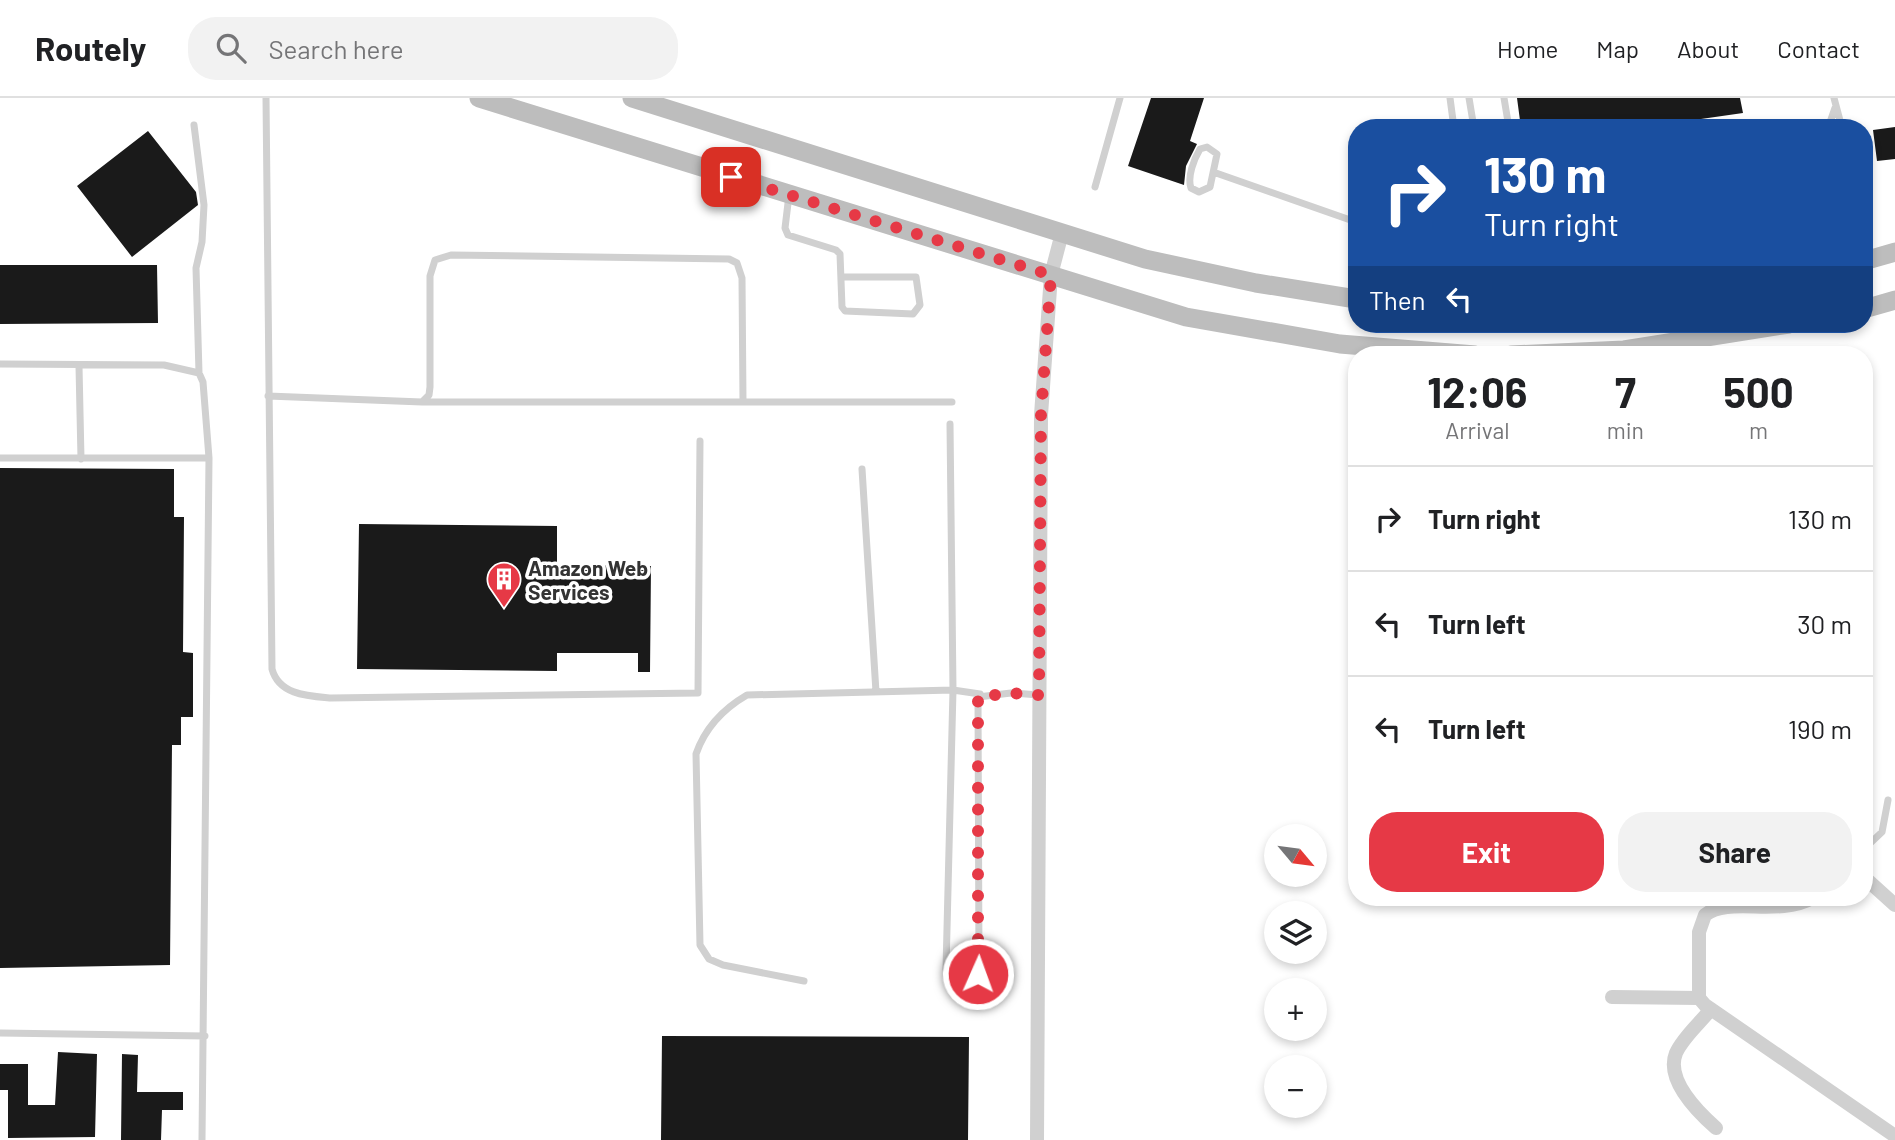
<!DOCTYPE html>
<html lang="en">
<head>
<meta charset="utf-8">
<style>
	:root { --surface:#fff; --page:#f2f2f2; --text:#202124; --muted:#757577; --line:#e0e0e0; --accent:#e63946 }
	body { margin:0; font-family:Barlow,sans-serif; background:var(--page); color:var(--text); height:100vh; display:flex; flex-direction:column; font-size:26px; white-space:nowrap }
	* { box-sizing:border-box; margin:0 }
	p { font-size:23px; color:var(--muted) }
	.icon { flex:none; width:38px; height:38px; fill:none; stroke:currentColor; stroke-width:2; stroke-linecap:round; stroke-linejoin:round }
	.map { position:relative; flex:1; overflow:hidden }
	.sheet { position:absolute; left:1348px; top:248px; width:525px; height:560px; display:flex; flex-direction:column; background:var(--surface); border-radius:28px; box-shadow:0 4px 10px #0003 }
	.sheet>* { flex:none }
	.hud { position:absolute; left:1348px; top:21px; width:525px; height:214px; border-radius:28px; box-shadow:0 4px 10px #0003; background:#1a4fa0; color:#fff; overflow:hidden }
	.needle { width:46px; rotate:119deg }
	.tools { position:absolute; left:1264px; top:726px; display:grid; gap:14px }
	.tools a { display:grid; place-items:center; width:63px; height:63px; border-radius:50%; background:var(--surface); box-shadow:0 4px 10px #0003; font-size:35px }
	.pin { position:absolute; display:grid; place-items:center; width:60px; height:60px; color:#fff; margin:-30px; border-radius:14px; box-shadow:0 4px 10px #0006 }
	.me { position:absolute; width:77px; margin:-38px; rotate:2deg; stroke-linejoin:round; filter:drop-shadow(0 0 5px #0008) }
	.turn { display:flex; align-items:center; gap:24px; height:147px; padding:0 21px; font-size:32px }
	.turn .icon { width:91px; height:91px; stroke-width:2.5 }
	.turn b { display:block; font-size:49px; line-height:60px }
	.then { display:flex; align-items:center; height:66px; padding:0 21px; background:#0003; gap:14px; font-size:26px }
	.eta { display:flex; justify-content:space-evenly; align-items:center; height:119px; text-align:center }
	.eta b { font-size:42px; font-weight:700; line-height:49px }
	.primary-button { display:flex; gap:14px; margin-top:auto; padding:14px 21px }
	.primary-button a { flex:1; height:80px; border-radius:28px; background:var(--accent); color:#fff; font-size:28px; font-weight:700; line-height:80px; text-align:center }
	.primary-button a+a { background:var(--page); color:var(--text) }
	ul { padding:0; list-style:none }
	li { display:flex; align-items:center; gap:21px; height:105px; padding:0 21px; border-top:2px solid var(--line) }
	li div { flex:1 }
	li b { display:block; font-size:26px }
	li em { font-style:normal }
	header { display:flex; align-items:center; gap:42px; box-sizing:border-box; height:98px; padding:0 35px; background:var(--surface); border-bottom:2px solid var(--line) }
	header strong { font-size:33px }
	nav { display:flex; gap:38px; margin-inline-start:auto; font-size:24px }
	.search { width:490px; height:63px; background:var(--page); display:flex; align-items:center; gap:18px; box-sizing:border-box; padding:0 24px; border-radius:28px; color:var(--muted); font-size:26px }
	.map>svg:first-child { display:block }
</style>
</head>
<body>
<header>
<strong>Routely</strong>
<div class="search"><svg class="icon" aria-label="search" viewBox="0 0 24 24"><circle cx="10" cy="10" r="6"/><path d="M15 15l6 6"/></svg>Search here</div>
<nav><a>Home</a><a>Map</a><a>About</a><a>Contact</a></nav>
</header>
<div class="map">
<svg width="1895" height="1042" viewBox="0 0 1895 1042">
	<rect width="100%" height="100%" fill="#fff"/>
	<path fill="#1a1a1a" d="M1151,0H1204L1190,43L1197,46L1186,68L1184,87L1128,68Z
		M1517,0H1740L1743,15L1701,21L1702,30H1521Z
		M1895,29V61L1877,63L1873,32Z
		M148,33L196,94L198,107L132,159L77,88Z
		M0,167H157L158,225L0,226Z
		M0,370L174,371V419H184L183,554L193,555V619H181V647H172L170,867L0,870Z
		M359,426L557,428V467L651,468L650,574H638V555H557V573L357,571Z
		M662,938L969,939L968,1042H661Z
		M58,954L97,956L95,1039L8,1040V992H0V966H28V1007H55Z
		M122,956L138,957L137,994H183V1012H162L161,1042H121Z"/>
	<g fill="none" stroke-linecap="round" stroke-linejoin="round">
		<path stroke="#d0d0d0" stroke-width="7" d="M266,0L272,571C279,597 308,598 331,600L698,595L700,343
			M1450,0L1454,30
			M1469,0L1474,30
			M1504,0L1509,30
			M1834,0L1842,30
			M194,27L204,107L202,144L196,170L199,275
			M1828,30L1835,10
			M1207,49L1217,56L1210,89L1199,94L1191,90C1187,79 1194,61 1200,51Z
			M1216,75L1356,124
			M1095,89L1120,0
			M789,97L785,130L788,137L836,152L840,156L842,209L845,213L913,216L920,207L916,179H842
			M1864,145L1867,162
			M0,266L164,267L199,275L203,284L209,360L202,1042
			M79,268L81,361
			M268,298L422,304L429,297L430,289V178L435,162L451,157L729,161L737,165L742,180L743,304H952
			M422,304H743
			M950,326L953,592L946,871L950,882L974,880L979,869L978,599L1011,595L1039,597
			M0,360H209
			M862,371L876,594
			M1864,751L1882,734L1888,702
			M804,883L723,867L709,861L700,847L696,656C705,630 723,611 747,597L953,592L980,596
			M0,935L205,938"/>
		<path stroke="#d0d0d0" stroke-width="14" d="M1864,779L1895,807
			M1812,800C1777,819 1729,798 1705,817L1699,834V900L1705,907L1895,1038
			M1612,899L1699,900
			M1711,911C1701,924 1683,939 1676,955C1665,982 1699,1015 1716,1030
			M1037,1042L1041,317L1051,177L1062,135"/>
		<path stroke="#bdbdbd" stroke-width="19" d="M479,0L1186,219L1340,246L1475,257
			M632,0L1145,161L1256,185L1356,201
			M1864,163L1895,154
			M1864,211L1895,202
			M1511,257L1624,252L1789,226"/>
	</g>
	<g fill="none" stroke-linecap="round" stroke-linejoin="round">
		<path stroke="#e63946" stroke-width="12" stroke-dasharray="0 21.6" d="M731,79L1051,177L1041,317L1039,597L1011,595L978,599V876"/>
	</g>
	<defs>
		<g id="building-pin" transform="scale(1.75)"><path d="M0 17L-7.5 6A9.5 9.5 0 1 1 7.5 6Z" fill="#e63946" stroke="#fff"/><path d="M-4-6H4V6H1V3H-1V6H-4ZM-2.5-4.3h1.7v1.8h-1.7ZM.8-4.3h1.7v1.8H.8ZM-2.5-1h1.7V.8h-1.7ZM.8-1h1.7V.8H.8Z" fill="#fff"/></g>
	</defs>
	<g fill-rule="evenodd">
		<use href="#building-pin" x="504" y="481"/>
	</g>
	<g text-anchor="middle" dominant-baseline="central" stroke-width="7" stroke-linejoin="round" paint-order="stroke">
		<g font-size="21" font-weight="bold" fill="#333" stroke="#fff" text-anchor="start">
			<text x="528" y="469">Amazon Web<tspan x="528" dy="24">Services</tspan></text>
		</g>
	</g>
</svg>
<div class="tools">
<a><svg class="needle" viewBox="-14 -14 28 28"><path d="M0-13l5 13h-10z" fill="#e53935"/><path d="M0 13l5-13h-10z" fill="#757577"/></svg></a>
<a><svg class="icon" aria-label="layers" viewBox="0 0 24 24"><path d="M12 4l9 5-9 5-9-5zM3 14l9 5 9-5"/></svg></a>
<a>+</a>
<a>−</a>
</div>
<div class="pin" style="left:731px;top:79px;background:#d93025"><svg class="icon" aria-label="arrive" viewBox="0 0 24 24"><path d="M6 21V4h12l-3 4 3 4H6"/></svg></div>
<svg class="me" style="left:978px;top:876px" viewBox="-20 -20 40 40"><circle r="17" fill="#e63946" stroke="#fff" stroke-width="3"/><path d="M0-11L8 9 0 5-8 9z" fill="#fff"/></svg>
<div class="hud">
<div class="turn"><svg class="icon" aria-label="right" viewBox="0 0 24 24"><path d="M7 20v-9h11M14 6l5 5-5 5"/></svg><div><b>130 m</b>Turn right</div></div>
<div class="then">Then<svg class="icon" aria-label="left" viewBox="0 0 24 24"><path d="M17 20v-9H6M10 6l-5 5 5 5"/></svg></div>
</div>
<section class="sheet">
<div class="eta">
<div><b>12:06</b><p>Arrival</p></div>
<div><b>7</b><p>min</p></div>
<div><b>500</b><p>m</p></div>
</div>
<ul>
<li><svg class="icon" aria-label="right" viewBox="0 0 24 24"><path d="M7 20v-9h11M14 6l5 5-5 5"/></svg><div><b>Turn right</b></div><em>130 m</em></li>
<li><svg class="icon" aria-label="left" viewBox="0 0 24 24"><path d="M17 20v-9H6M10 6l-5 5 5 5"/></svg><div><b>Turn left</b></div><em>30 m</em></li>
<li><svg class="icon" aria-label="left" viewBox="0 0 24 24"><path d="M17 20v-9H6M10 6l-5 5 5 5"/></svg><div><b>Turn left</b></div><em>190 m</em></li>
</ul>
<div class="primary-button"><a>Exit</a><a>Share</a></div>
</section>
</div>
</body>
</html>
